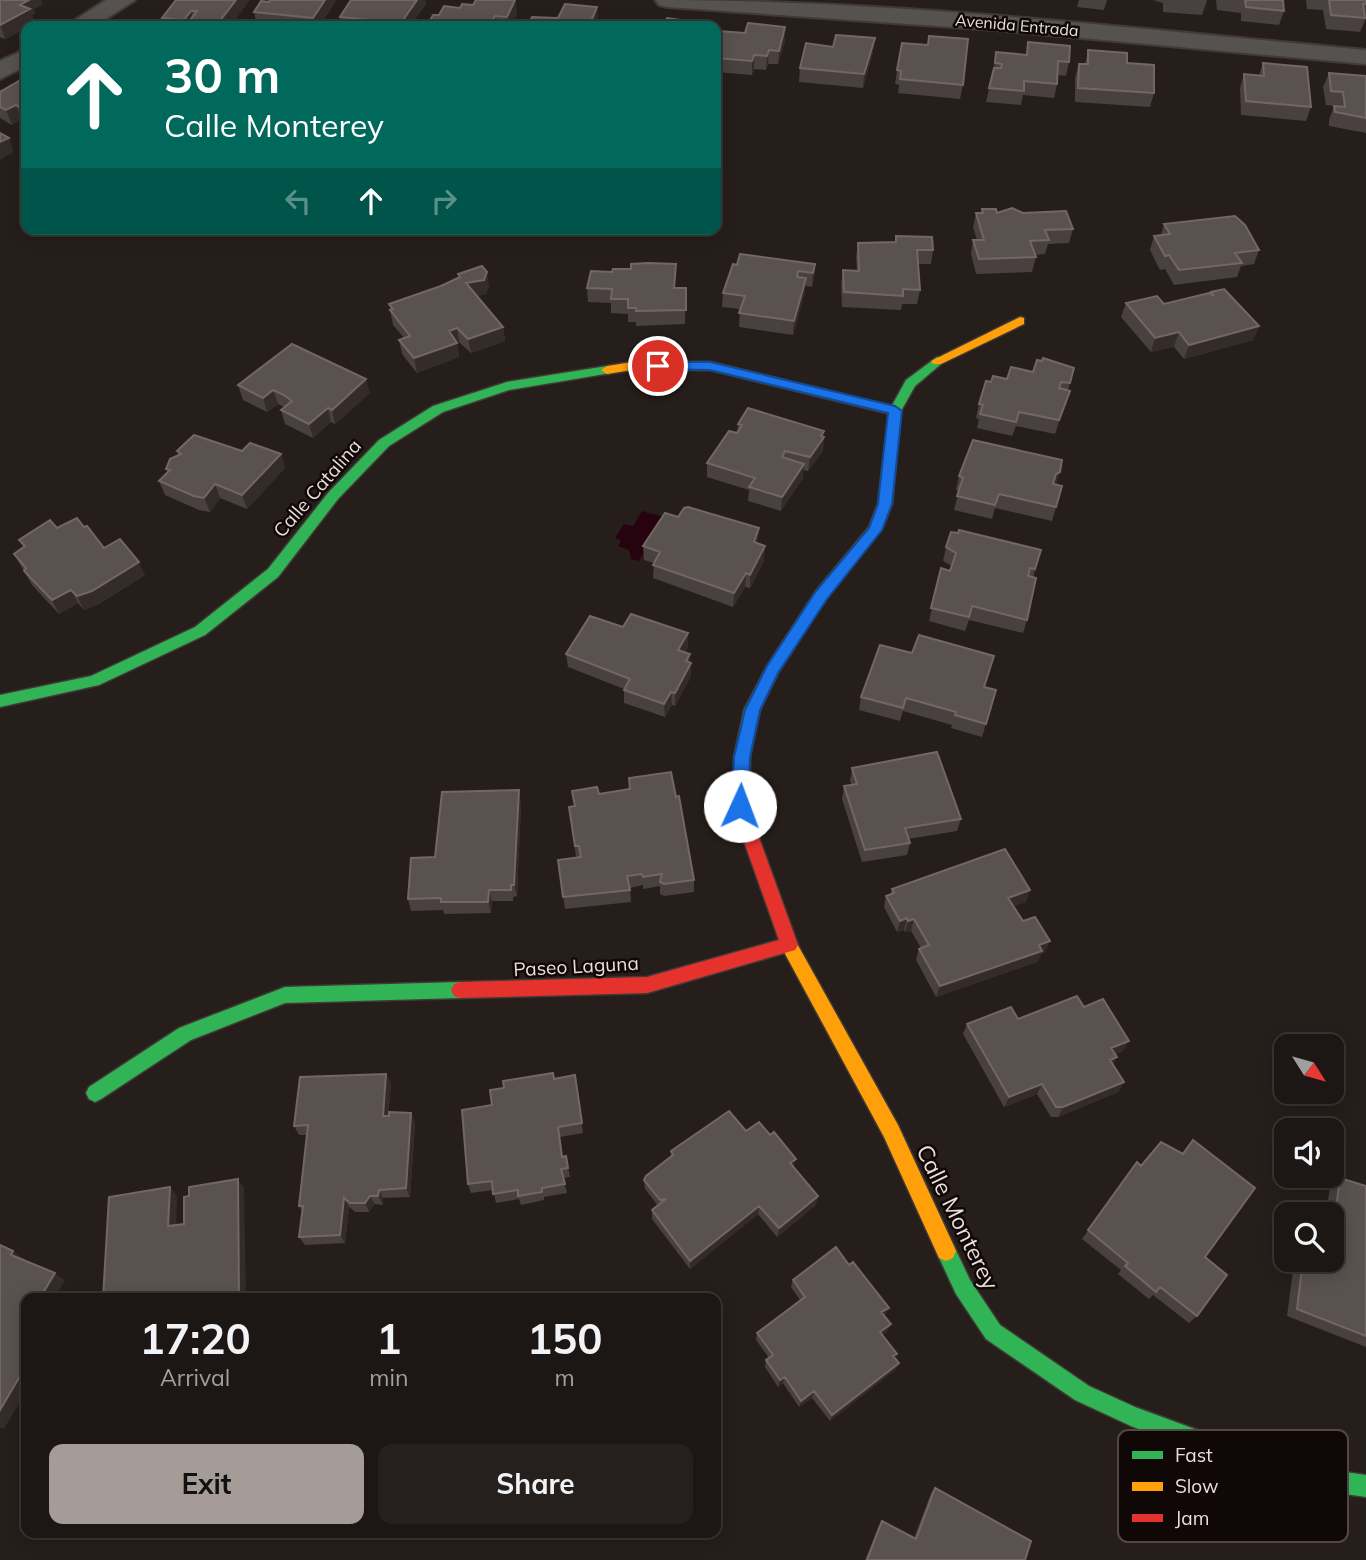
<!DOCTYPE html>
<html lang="en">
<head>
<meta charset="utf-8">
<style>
	:root { --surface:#1c1614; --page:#251f1d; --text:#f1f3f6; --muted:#a09fa0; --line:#3a3534; --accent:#a59b97 }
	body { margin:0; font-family:Mulish,sans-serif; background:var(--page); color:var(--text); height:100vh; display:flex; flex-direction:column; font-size:26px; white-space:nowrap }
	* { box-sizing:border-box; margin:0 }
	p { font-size:23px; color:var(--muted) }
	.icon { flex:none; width:38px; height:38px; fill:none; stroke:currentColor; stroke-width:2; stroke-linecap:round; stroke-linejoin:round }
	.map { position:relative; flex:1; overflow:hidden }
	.side { position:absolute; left:21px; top:1293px; width:700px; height:245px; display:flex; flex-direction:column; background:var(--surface); border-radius:14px; box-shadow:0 4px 18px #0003,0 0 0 2px var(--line) }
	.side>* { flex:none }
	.guide { position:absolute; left:21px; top:21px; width:700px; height:214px; border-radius:14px; box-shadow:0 4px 18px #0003,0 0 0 2px var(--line); background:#00695c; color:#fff; overflow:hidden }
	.needle { width:46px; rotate:127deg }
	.tools { position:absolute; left:1274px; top:1034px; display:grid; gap:14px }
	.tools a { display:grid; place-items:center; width:70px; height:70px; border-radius:14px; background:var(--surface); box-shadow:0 4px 18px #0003,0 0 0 2px var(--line); font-size:35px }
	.pin { position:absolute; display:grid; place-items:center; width:60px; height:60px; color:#fff; margin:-30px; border:4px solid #fff; border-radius:50%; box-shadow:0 2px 7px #0007 }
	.me { position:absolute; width:77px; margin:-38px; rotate:2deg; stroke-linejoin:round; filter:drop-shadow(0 0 5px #0008) }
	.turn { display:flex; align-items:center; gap:24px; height:147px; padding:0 28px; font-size:32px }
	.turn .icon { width:91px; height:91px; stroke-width:2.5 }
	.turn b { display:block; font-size:49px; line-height:60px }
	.lanes { display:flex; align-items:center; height:66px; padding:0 28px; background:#0003; justify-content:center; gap:35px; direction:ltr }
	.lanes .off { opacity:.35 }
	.eta { display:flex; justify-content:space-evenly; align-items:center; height:119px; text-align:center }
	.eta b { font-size:42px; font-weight:700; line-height:49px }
	.primary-button { display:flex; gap:14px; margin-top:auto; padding:14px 28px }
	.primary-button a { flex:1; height:80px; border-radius:14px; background:var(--accent); color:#111; font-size:28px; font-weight:700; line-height:80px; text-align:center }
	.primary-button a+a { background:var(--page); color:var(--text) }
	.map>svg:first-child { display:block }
</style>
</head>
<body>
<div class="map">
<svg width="1366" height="1560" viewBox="0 0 1366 1560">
	<rect width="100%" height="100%" fill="#261e1a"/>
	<path fill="#27030f" d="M642,511L665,517L639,561L631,559L629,550L618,546L621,540L615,538L624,524L633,526Z"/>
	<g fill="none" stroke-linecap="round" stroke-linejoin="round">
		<g stroke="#413a36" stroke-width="4">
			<path id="street" d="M106,0H135L95,26H66Z
				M655,0C893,0 1130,28 1366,50V64L995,30L667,7L659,5Z
				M26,49V66L0,79V61Z"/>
		</g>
		<g stroke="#413a36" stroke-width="3">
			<path id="fast" d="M937,357L941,358V364L915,386L901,411L892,504L882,529L826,599L778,673L760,710L750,757V813L748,818H736L734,813V757L744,710L767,666L816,591L869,527L878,504L889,411L906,380Z
				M607,366L611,367V373L509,390L443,412L389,446L338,499L278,577L205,635L99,685L0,707V695L91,676L195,627L268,569L328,493L379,440L433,406L507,382Z
				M460,982L466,984L469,990L466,996L460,998L285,1003L191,1040L101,1099L95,1102L89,1099L86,1093L89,1087L179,1028L285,987Z
				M946,1241L953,1244L970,1280L1000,1325L1089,1386L1135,1407L1290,1464L1366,1475V1497L1290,1486L1131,1426L1075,1400L986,1339L956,1294L936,1251L939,1244Z"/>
		</g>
		<g stroke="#413a36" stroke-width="3">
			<path id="slow" d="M1020,317L1024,318V324L941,364H933L931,361Z
				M632,362H710L895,407L901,411L895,415L710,370H632L607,374L601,370L607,366Z
				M789,937L795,940L898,1125L953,1244L956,1251L953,1258L946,1261L939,1258L884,1137L783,950L780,945L783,940Z"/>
		</g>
		<g stroke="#413a36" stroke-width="3">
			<path id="jam" d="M742,806L748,808L750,813L798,945L795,950L647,993L460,998L454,996L451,990L454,984L460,982L647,977L779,940L734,813L736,808Z"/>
		</g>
		<use href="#street" fill="#565250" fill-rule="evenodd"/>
		<use href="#fast" fill="#30b455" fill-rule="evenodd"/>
		<use href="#slow" fill="#ff9f0a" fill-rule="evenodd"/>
		<use href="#jam" fill="#e5322d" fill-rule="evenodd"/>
	</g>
	<path fill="#49413f" d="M0,0L43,4L34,9L35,13L32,15L35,23L26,26V28L5,39L0,37Z
		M176,0L231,26H164L162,18Z
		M336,0L320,26L257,25L254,12L269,2Z
		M351,0H425L426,4L410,26H342L340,17Z
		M515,0L517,14L511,26H428V24L439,15L460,8L473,5Z
		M1079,0H1107L1104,10L1077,7Z
		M1153,0H1206L1207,1L1202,15L1163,12V3Z
		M1216,0H1283L1284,11L1279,25L1241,21V13L1217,10Z
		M1306,0H1366V18L1360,32L1326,29L1323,10L1307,9Z
		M785,27V41L778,64H768L766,70L754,69L752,75L716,72V41L745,33Z
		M1028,42L1069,62L1066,76L1057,75V84L1054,98L1023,95L1021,105L986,102L993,72L996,52L1026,55Z
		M1088,50L1127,63L1154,93L1150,107L1075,102V78L1079,64H1085Z
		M873,52L863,88L799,82L800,68Z
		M1263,63L1311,107L1306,121L1241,115L1240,88L1244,74L1259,75Z
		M897,70L963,85L960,99L898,93L899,85L895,84Z
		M1329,73L1366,76V133L1329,126V120L1334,106L1326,105L1323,87Z
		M26,79V122L21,119L12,125L0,118V92Z
		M982,209L997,213H1023L1073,229L1069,243L1048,244L1045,254L1035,255L1036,257L1032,272L976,274L971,254L973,240H977L973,227L976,213H981Z
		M1164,224L1259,250L1254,264L1241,266L1237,277L1174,285L1165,269L1160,270L1150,250L1154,236L1161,235Z
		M896,236L933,250L931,264H918L920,290L917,304H902L901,310L842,307L841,285L843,270L857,271L856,258L858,243L895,242Z
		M676,264L675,288H686L685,324L636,326V322H628V314L611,313V303L588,302L587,288L612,272L631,269Z
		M815,264L814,279L812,287L805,286V292L793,335L739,327L740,309L722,307L723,293L737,265Z
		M458,274L489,286L486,294L477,296L503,327L505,341L471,353L459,342L457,343L459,357L417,373L402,354L399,340L404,338L393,325L389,304L441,286L459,277Z
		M1211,292L1259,326L1253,340L1184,359L1174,347L1151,352L1121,317L1126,303L1164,304L1210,294Z
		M1074,368L1068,390L1070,391L1066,405L1055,434L1016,426L1012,436L977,428L979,419L976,418L979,404L991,382L1007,379L1033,372Z
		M238,385L370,393L335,424L331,422L313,438L285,424L281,410L284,407L278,404L267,412L243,400Z
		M738,424L824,431L823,451L808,471L803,470V478L781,511L748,501L749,490L707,477V463L737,433Z
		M177,451H242L281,454L285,468L247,509L220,498L210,512L199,510L165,495L159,481L168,473L166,469L179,455Z
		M1060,472L1056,485L1062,486L1052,521L995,508L992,519L954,510L959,491L956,490L959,476Z
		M57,528L104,548L145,575L99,604L84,610L78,603L59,614L32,585L14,554L23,547L19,540Z
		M758,542L757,544L764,560L750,588L745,587L733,607L653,578L654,563L644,560L643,546Z
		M946,547L1041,550L1033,578L1027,620L1023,633L969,620L965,631L929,621L941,568L950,571L952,566L943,561Z
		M623,627L688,647L685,652L690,663L691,676L675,706L672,705L665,717L624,703V689L568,667L566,654Z
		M985,687L996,690L982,737L951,728L952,725L903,711L900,721L859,710L861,697Z
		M852,768L961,819L957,831L908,839L910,843L907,855L862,862L842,799L844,786L852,785L850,781Z
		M629,778L694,880V892L664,896L660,894V886L643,889V885L630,888L631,902L565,909L558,860L576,857L569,807L574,806L599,794L629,789Z
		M521,803L517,896L513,897V901H492L491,913L444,914L443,910L411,911L408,899Z
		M892,889L1026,902L1013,906L1023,921L1045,952L1041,954L1037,962L936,997L916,960L919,949L921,948L911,931L905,932L904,930L897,932L884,907L886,896L891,894Z
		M1084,1007L1123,1051L1116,1054L1113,1065L1124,1082L1118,1092L1058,1117H1051L1037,1094L1004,1107L963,1034L967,1024L1018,1019Z
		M386,1074L391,1084L388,1116L411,1113L415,1123L410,1197L383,1198V1205L375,1204L369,1212H355L349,1207L345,1243L305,1245L299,1237L302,1211L299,1206L307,1135H299L294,1126Z
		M575,1075L583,1133L560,1137L563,1157L566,1156L570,1177L563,1178L567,1193L544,1197V1200L521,1205L519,1199L496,1203L493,1190L471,1193L468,1184L492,1105L554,1078Z
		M746,1131L794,1168L816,1205L777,1237L758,1214L690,1269L652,1219V1210L658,1206L645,1189L644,1180L671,1156V1151Z
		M1193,1140L1205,1257L1197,1316L1189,1323L1153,1295L1149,1299L1118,1274L1121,1270L1082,1239L1137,1162L1141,1166L1182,1153Z
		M1340,1178L1366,1186V1347L1287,1316L1294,1263L1297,1260H1332V1214H1326L1330,1187Z
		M849,1265L889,1308L884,1316L887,1332L882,1335L895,1358L899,1363L895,1370L830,1421L812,1398L799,1407L783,1383L778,1387L765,1367L766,1360L769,1358L756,1340L757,1333L800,1300L791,1287L793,1280Z
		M935,1488L1025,1560H865L879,1525L882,1521L914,1538L931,1493Z"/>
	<path fill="#342c29" d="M26,0H41L43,4L34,9L35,13L32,15L35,23L29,26H26V28L5,39L0,25Z
		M236,0H250L231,26H216Z
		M325,0H336L320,26H315L313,18Z
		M417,0H425L426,4L410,26H401V23Z
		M515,0L517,14L511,26H508L507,17Z
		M597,7L598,21L596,26H589Z
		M191,11L195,25L187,24L188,26H186L184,20Z
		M495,16L496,26H489Z
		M785,27V41L778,64L779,51Z
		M875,38L873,52L863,88L864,74Z
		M769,50L768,64L766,70L767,56Z
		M754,55V69L752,75V61Z
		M16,105L21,119L12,125L6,110Z
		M9,138L14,152L0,160V142Z
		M815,264L814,279L812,287L813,273Z
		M487,272L489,286L486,294L468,298L466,283Z
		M806,278L805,292L793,335L794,321Z
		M1259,326L1253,340L1184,359L1189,345Z
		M503,327L505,341L471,353L468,339Z
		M457,328L459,342L451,345L449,331Z
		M1179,332L1174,347L1151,352L1155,338Z
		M457,343L459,357L417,373L414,358Z
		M366,379L370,393L335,424L332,410Z
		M273,390L278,404L267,412L263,398Z
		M1070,391L1066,405L1055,434L1059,420Z
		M328,408L331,422L313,438L309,424Z
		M824,431L823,451L808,471L810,457Z
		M281,454L285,468L247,509L242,495Z
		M804,464L803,478L781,511L782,497Z
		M1060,472L1056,486L1052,488L1056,474Z
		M215,484L220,498L210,512L204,498Z
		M759,528L758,542L753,556L754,542Z
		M765,546L764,560L750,588V575Z
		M139,562L145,575L99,604L84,610L77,596Z
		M746,573L745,587L733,607L734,593Z
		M71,590L78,603L59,614L52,600Z
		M688,633V647L678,663V650Z
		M690,654L691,676L675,706V693L686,661Z
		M671,692L672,705L665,717L664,704Z
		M519,790L521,803L517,896L514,885Z
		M489,890L492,901L491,913L488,902Z
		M1030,890L1026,902L1004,910L1008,898Z
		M907,918L904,930L897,932L900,921Z
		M914,919L911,931L905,932L908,921Z
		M1050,941L1045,952L1041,954L1037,962L936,997L940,986Z
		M1129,1041L1123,1051L1105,1058L1111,1048Z
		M1117,1057L1111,1067L1110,1060Z
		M386,1074L391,1084L387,1126L383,1116Z
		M1124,1082L1118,1092L1058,1117L1063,1107Z
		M1042,1084L1037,1094L1004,1107L1009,1097Z
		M411,1113L415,1123L410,1197L406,1188Z
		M796,1159L794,1168L790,1163Z
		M238,1179L244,1188L246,1298H239Z
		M170,1187L177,1196L176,1234L168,1226Z
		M379,1190L383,1198V1205L378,1196Z
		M370,1196L375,1204L369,1212L365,1203Z
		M818,1196L816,1205L777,1237L779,1228Z
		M344,1198L349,1207L345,1243L340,1235Z
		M759,1206L758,1214L690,1269V1261Z
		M13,1251L24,1259L21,1263L11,1255Z
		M55,1273L65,1281L54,1298H40Z
		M889,1308L885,1315L878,1320L881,1312Z
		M891,1324L887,1332L877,1340L880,1332Z
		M899,1363L895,1370L830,1421L832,1415Z
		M26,1366V1391L4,1429L0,1427V1410Z
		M785,1377L783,1383L778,1387L780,1380Z
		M814,1391L812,1398L799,1407L801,1401Z"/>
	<path fill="#5a524f" stroke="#716865" stroke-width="2" d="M0,0H29L20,5L30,9L0,25Z
		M176,0H236L216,26L187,24L197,11H191L184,20L162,18Z
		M270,0H325L313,18L254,12L261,1L269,2Z
		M351,0H417L401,23L340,17Z
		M476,0H515L507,17L495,16L489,26H443L428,24L433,15H439L444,6L460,8L462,4L473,5Z
		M1245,0H1283L1284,11L1246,7Z
		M1329,0H1366V4H1363L1365,18L1331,15Z
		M565,4L597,7L589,26H527L532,17L558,18Z
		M667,18L694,22L693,26H664Z
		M748,23L785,27L779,51L769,50L767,56L754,55L752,61L716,58V41L719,31L745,33Z
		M836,35L875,38L864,74L800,68L806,43L833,47Z
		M929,36L968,39L963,85L900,79L901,71L897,70L902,43L928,45Z
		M1028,42L1070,46L1069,62L1058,61L1057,84L1024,81V91L989,88L994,68H1001L1002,64L995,63L996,52L1027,55Z
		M1088,50L1127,53V63L1154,65V93L1078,88L1079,64H1088Z
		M1263,63L1307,67L1311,107L1246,101L1244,74L1264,76Z
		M1329,73L1366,76V118L1335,112L1334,106L1345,107L1343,92L1331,91Z
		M26,79V111L16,105L6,110L0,107V92L19,81Z
		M0,133L9,138L0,142Z
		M1012,208L1023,213L1066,211L1073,229L1045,230L1049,240L1030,241L1036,257L979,259L973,240H984L976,213H983L982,209H996L997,213Z
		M1235,216L1245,225L1259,250L1235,253L1242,263L1179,270L1169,255L1165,256L1154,236L1170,234L1164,224Z
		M896,236L932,237L933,250H917L920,290L903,289V296L844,292L843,270L859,271L858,243L896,242Z
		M740,254L815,264L813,273L798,271L797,277L806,278L794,321L739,313L745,296L723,293L733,264L737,265Z
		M648,263L676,264L674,288H686V310L636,311V308H628V299H611L612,289L587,288L591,271L612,272L613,269H631V264Z
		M482,266L487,272L484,280L466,283L503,327L468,339L457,328L449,331L457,343L414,358L399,340L410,336L390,310L393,309L389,304L441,286L460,277L458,274Z
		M1224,289L1259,326L1189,345L1179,332L1155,338L1126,303L1157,296L1164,304L1209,293L1214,296L1211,292Z
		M292,344L366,379L332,410L328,408L309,424L281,410L292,401L284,395L273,390L263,398L238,385Z
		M1043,358L1074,368L1070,383L1061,382L1059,388L1070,391L1059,420L1019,412L1016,422L980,414L983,405L979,404L986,381L991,382L993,376L1007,379L1011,367L1033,372L1037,360L1042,361Z
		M748,408L824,431L821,436L824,437L810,457L785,451L782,457L804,464L782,497L749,487L755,478L707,463L729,431L737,433L742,425L738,424Z
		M194,435L242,451L250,443L281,454L242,495L215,484L204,498L194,496L159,481L170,470L166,469L170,459L181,454L177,451Z
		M973,440L1062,460L1060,472L1056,474L1053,484L1062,486L1056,507L999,494L995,505L957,496L963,478L959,476Z
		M688,507L759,528L754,542L765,546L750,575L746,573L734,593L653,565L660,552L643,546L665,513L678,517L684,508Z
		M77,518L84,527L87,526L104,548L120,539L139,562L92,591L77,596L71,590L52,600L24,571L26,568L14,554L25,546L19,540L50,520L57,528Z
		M959,530L1041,550L1035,569L1030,568L1028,576L1036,578L1027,620L972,606L969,617L931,608L941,568L950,571L956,553L946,547L951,532L958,533Z
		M631,614L688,633L678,650L690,654L686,661L691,663L675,693L671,692L664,704L624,690L630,679L566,654L590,616L623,627Z
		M919,635L994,656L984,687L996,690L986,724L955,715L956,712L906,698L903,708L861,697L880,645L912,653Z
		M937,752L961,819L905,828L910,843L865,850L844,786L857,784L852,768Z
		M671,772L676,797L679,796L694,880L664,884L660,882L662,874L643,877L642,874L627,876L630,890L563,897L558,860L581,857L579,846H575L569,807L575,806L572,791L597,787L599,794L630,789L629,778Z
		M519,790L514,885H511V890H489L488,902H441V898L408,899L411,858L435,857L442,792Z
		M1005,849L1030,890L1008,898L1023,921L1035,917L1050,941L1039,945L1042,951L940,986L919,949L929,945L914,919L908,921L907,918L900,921L886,896L894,893L892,889Z
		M1077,996L1084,1007L1103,999L1129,1041L1111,1048L1117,1057L1110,1060L1124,1082L1063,1107H1056L1042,1084L1009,1097L967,1024L1011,1007L1018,1019Z
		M553,1073L554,1079L575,1075L582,1123L558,1127L562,1157L566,1156L568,1168L561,1169L565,1184L542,1188V1192L518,1196V1190L493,1194L492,1181L468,1184L462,1110L492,1105L490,1090L504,1088L503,1081Z
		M386,1074L383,1116H389V1112L411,1113L406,1188L379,1190L378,1196H370L365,1203H350L344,1198L340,1235L299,1237L303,1206H299L308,1125L294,1126L300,1077Z
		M729,1111L746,1131L759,1122L770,1135L774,1132L796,1159L790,1163L818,1196L779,1228L759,1206L690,1261L652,1210L666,1199L660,1200L644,1180L646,1176L673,1155L671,1151Z
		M1193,1140L1255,1188L1205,1257L1227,1275L1197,1316L1160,1287L1156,1292L1125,1266L1128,1263L1088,1230L1137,1162L1141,1166L1161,1142L1183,1154Z
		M1340,1178L1366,1186V1336L1297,1309L1303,1260H1320L1329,1263V1260H1332V1239Z
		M238,1179L239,1298H103L109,1197L170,1187L168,1226L184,1224V1197L189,1196V1187Z
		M0,1245L13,1251L11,1255L55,1273L40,1298H26V1366L0,1410Z
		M836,1247L849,1265L853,1262L889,1308L881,1312L891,1324L880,1332L897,1354L893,1356L899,1363L832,1415L814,1391L801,1401L785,1377L780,1380L766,1360L773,1355L757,1333L805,1297L793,1280Z
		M935,1488L1031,1541L1025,1560H867L882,1521L916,1539Z"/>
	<path fill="#1a73e8" stroke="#114b97" stroke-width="2" d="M658,362H710L895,406L902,411L892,504L882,530L827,599L778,673L760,710L750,757L748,806L740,813L732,806L734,757L745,710L767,666L816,591L869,528L878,504L888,413L710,370L653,369L651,366Z"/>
	<g text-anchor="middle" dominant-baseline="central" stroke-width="5" stroke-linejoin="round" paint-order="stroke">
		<g font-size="16" fill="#eadfda" stroke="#0f0806">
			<text transform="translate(1017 25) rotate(5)">Avenida Entrada</text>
		</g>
		<g font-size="19" fill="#eadfda" stroke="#0f0806">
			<text transform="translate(317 488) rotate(-49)">Calle Catalina</text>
			<text transform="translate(576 966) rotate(-3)">Paseo Laguna</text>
		</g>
		<g font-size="23" fill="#eadfda" stroke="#0f0806">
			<text transform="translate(958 1217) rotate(64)">Calle Monterey</text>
		</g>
	</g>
	<rect x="1118" y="1430" width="230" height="112" rx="10" fill="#0f0806" stroke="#514846" stroke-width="2"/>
	<rect x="1132" y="1451" width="31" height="8" fill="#30b455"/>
	<rect x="1132" y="1482" width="31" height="9" fill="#ff9f0a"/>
	<rect x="1132" y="1514" width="31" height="8" fill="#e5322d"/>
	<g font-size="19" fill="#eadfda">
		<text x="1175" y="1462">Fast</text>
		<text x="1175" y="1493">Slow</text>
		<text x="1175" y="1525">Jam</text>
	</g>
</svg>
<div class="tools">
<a><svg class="needle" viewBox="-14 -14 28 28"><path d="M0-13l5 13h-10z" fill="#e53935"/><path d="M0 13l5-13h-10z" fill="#a09fa0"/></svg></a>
<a><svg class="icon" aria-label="sound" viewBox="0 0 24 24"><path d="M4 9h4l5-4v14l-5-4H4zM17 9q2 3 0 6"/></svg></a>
<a><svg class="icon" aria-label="search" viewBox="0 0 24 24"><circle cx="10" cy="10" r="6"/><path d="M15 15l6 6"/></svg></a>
</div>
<div class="pin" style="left:658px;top:366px;background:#d93025"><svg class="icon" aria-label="arrive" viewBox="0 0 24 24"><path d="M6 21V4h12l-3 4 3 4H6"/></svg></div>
<svg class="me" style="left:740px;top:806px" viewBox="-20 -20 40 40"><circle r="19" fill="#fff"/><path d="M0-13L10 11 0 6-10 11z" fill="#1a73e8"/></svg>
<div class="guide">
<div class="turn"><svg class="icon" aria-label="ahead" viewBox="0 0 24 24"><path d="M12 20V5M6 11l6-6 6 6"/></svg><div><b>30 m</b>Calle Monterey</div></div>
<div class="lanes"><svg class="icon off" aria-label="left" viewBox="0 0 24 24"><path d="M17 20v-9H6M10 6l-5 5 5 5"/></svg><svg class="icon" aria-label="ahead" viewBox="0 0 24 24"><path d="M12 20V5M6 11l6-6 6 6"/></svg><svg class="icon off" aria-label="right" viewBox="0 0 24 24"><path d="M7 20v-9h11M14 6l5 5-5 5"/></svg></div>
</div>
<section class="side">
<div class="eta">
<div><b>17:20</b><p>Arrival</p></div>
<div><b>1</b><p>min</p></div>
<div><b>150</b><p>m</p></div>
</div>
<div class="primary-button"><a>Exit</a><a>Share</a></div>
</section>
</div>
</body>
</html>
